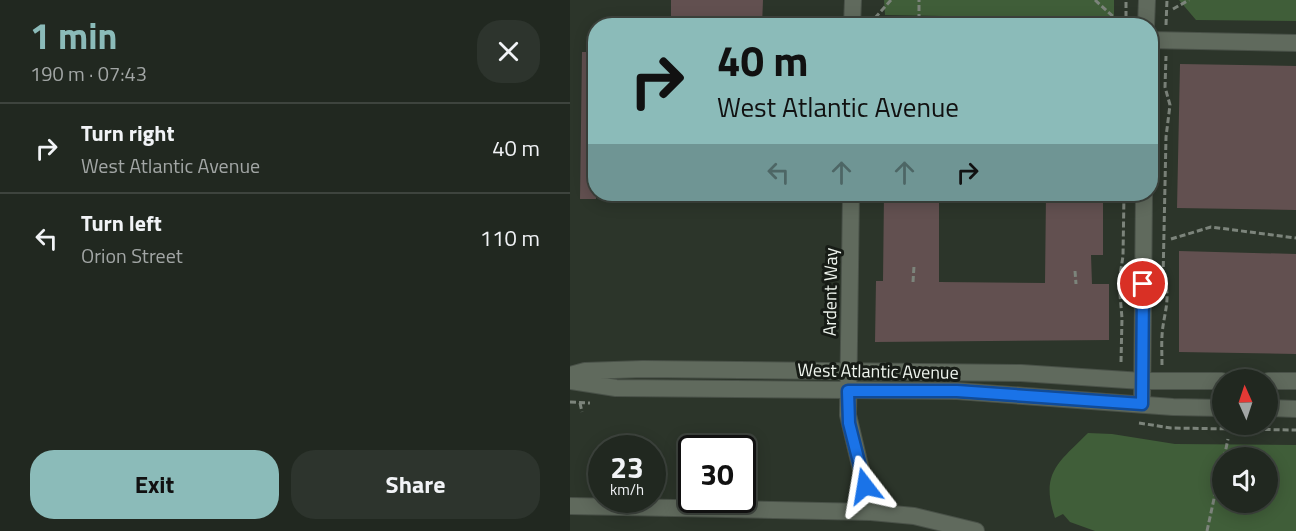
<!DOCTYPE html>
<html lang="en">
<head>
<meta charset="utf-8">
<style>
	:root { --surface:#212820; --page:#2d342d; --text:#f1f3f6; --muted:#a2a6a5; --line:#3e443e; --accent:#8bbbb9 }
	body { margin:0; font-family:"Titillium Web",sans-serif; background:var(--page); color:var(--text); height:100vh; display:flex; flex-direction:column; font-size:22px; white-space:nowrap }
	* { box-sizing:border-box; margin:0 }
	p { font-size:20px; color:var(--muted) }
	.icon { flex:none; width:33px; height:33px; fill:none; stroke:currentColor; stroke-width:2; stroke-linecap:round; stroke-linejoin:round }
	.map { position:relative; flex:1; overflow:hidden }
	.panel { display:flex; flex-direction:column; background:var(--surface); width:570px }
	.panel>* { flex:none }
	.banner { position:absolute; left:18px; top:18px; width:570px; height:183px; border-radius:24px; box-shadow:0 3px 15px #0003,0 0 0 2px var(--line); background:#8bbbb9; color:#111; overflow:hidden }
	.needle { width:39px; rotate:357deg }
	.tools { position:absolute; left:642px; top:369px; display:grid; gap:12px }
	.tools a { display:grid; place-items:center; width:66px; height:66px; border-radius:50%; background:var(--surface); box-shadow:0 3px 15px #0003,0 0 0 2px var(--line); font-size:30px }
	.speed { position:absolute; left:18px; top:435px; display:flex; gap:12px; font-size:30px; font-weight:700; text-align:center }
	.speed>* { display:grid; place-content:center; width:78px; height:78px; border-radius:50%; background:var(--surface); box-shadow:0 3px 15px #0003,0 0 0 2px var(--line); line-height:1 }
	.speed small { font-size:15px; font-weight:400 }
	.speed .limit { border:3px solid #111; border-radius:9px; background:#fff; color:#111 }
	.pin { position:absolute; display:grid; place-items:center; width:51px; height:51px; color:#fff; margin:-26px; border:3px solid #fff; border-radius:50%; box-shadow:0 2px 6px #0007 }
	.me { position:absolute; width:66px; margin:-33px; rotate:346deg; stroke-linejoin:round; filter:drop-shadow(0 0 4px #0008) }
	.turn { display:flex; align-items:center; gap:21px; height:126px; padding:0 30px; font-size:27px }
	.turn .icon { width:78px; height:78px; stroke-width:2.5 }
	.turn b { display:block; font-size:42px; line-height:51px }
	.lanes { display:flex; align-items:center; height:57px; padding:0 30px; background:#0003; justify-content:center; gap:30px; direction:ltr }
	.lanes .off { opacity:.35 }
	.round { display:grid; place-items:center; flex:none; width:63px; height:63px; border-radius:24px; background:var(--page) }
	.headline { display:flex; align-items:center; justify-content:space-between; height:102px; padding:0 30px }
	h1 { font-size:36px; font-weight:700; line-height:45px; color:var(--accent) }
	.cta { display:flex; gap:12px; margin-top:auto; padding:12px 30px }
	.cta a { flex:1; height:69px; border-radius:24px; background:var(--accent); color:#111; font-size:24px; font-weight:700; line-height:69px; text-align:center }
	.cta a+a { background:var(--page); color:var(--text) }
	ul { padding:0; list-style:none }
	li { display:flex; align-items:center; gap:18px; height:90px; padding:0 30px; border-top:2px solid var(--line) }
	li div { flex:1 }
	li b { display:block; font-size:22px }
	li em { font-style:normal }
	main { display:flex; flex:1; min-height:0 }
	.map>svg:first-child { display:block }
</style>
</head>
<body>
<main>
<section class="panel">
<div class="headline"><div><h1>1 min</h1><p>190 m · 07:43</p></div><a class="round"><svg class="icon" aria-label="close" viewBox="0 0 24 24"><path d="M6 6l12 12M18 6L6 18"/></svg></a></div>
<ul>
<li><svg class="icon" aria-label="right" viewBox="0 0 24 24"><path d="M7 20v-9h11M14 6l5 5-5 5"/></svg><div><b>Turn right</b><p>West Atlantic Avenue</p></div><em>40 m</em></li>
<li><svg class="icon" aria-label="left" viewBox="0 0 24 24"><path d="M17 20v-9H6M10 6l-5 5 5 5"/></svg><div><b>Turn left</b><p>Orion Street</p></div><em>110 m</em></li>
</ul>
<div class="cta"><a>Exit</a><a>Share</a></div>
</section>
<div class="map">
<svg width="726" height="531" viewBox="0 0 726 531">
	<rect width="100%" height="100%" fill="#2c352a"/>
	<path fill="#405e39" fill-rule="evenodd" d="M314,0H544V19L315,15Z
		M609,0H726V21L626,20Z
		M518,433L542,434L605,444L726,445V531H525L500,522L493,514L485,518C470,473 488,463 518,433ZM652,458H698V502H652Z"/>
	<path fill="#625050" d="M101,0H193L192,26H101Z
		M12,52H26V199H10Z
		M610,64L726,66V210L607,208Z
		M314,194H369V282L475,283L476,194H533V255H521L522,284H539V340L305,342L306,281H313Z
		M609,251L726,254V354L609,352Z"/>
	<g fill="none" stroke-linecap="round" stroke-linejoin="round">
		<g stroke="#495148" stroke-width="18">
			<path id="minor" d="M282,26L283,0
				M576,26L577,0
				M580,40L726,43
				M281,194L278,415L301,512
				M572,404L574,194"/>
		</g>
		<g stroke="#495148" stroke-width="18">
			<path id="tertiary" d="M0,375L15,371L73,369L255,371L451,373L572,381H652
				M0,381L46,388L387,391L603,407L652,408
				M698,381H726
				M698,408L726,409
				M0,506L301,512L344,516L406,531"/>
		</g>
		<path stroke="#7c847b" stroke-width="3" stroke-dasharray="6 3" stroke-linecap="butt" d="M525,0L549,22
			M603,9L619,0
			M305,18L321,0
			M349,20V0
			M596,25L597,0
			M556,26V0
			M601,239L641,227L726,238
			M505,271L506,284
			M343,282L344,266
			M551,362L552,318L549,282L553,256L554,194
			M592,365C592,352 591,339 593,326C595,312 601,293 593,279L596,137L600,105L595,87L596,56
			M0,402L20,403
			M10,403L12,412
			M569,423L601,428L726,430
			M654,458L658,439
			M637,531L652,462"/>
		<use href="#minor" stroke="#606a5d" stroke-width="16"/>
		<use href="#tertiary" stroke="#606a5d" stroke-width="16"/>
	</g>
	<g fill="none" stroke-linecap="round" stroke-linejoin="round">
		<g stroke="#114b97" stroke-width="15">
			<path id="route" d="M295,486L279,423L278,391H387L572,404L573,284"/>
		</g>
		<use href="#route" stroke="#1a73e8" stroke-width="10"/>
	</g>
	<g text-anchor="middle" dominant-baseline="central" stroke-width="6" stroke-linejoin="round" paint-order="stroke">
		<g font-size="18" fill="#eff5ee" stroke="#171c16">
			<text transform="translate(260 292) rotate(-89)">Ardent Way</text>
			<text transform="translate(308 371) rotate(1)">West Atlantic Avenue</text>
		</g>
	</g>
</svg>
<div class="tools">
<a><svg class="needle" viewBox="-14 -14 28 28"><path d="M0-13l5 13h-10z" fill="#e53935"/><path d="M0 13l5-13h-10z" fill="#a2a6a5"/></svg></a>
<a><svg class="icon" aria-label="sound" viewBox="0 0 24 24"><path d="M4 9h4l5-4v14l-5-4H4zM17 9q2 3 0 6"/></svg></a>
</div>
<div class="speed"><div>23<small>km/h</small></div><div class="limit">30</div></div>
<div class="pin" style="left:573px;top:284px;background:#d93025"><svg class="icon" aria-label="arrive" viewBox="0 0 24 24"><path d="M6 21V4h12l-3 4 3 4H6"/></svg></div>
<svg class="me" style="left:295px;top:486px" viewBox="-20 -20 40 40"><path d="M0-17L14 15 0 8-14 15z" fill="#1a73e8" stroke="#fff" stroke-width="4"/></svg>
<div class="banner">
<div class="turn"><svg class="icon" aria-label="right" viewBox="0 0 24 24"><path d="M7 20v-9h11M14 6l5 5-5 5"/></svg><div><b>40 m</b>West Atlantic Avenue</div></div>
<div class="lanes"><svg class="icon off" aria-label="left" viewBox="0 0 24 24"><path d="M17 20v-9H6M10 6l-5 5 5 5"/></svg><svg class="icon off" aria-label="ahead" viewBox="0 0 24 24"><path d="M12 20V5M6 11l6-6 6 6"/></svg><svg class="icon off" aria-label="ahead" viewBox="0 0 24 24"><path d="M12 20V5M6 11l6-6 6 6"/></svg><svg class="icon" aria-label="right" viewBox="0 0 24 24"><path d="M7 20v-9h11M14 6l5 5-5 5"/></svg></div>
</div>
</div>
</main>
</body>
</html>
